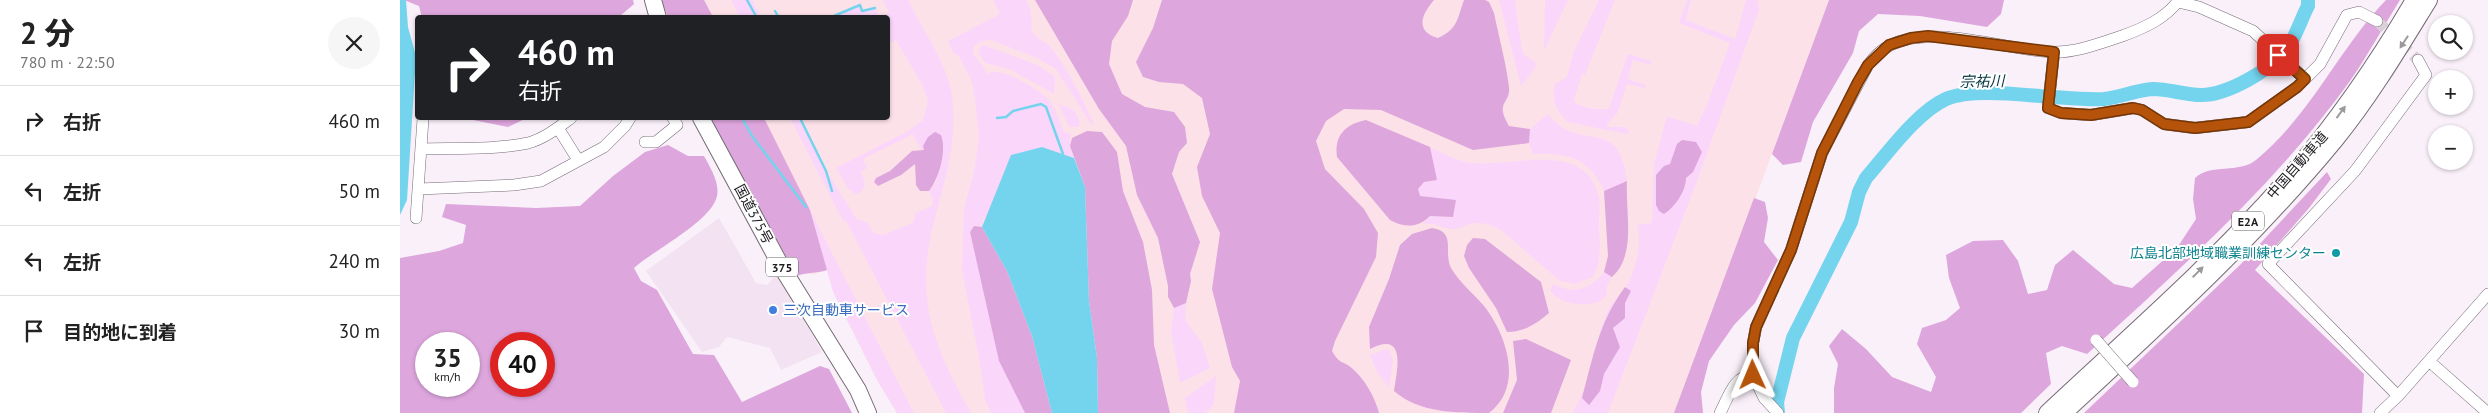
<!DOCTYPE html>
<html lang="ja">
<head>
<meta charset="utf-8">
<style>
	:root { --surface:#fff; --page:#f6f6f6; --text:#222; --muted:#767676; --line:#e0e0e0 }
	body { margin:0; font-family:"PT Sans","Noto Sans JP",sans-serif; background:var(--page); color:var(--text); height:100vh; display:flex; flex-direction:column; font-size:19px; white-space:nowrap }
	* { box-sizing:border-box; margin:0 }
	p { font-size:16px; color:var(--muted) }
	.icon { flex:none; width:28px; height:28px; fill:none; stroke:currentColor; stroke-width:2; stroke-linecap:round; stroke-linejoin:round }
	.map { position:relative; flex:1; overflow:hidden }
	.side { display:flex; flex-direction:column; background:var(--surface); width:400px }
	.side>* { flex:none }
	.banner { position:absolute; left:15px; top:15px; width:475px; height:105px; border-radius:5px; box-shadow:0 1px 4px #0004; background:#202124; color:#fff; overflow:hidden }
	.buttons { position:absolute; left:2028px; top:15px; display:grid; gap:10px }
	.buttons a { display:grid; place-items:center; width:45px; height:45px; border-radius:50%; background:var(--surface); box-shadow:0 1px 4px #0004; font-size:25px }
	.speed { position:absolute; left:15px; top:332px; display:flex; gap:10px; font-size:25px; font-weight:700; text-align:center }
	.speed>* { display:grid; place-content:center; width:65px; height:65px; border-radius:50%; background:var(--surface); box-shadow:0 1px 4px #0004; line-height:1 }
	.speed small { font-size:12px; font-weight:400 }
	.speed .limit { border:8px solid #d22; background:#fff; color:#111 }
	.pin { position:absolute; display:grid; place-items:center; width:42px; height:42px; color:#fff; margin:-21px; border-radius:10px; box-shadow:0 2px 8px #0006 }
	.me { position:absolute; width:55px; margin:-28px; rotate:359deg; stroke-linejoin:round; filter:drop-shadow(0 0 4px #0008) }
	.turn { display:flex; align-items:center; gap:18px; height:105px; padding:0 20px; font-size:22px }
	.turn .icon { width:65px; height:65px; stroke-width:2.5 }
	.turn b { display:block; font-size:35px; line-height:42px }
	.round { display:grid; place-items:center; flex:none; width:52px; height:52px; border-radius:26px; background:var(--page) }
	.head { display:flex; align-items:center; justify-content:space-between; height:85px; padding:0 20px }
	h1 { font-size:30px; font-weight:800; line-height:38px }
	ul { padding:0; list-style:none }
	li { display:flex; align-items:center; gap:15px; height:70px; padding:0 20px; border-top:1px solid var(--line) }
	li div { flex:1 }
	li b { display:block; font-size:19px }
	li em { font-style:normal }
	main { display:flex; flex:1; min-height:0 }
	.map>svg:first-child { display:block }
</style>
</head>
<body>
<main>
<section class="side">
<div class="head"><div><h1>2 分</h1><p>780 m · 22:50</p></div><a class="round"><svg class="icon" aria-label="close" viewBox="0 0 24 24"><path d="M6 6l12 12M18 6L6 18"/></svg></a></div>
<ul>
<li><svg class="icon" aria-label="right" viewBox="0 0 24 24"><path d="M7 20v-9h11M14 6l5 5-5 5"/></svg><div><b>右折</b></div><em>460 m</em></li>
<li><svg class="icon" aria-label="left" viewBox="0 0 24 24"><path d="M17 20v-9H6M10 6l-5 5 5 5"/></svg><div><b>左折</b></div><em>50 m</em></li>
<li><svg class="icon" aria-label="left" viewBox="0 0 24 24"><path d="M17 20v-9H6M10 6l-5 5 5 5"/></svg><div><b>左折</b></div><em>240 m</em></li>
<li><svg class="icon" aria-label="arrive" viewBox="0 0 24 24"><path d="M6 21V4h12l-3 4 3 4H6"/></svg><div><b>目的地に到着</b></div><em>30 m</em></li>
</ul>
</section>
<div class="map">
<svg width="2088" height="413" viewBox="0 0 2088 413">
	<rect width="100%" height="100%" fill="#faf0fa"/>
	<path fill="#f2e2f2" d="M319,218L356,283L367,285L377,274L422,352L381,370L370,348L327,337L319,347L302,352L246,271Z"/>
	<path fill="#fce2e8" d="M261,0H1429L1276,413H497L477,380L435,296L427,270L415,274L404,273L397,276L308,118H488V18L268,17Z"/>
	<path fill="#fad6fa" d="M331,0H352L361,17H340Z
		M483,0H508C523,31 547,62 552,96C558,142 545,179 534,222C514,300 534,347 571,413H546L446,221H443L390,118H400L425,169L457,219L467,222L474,233L483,235L514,222L515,213L532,206L533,199L529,191L536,182L541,158L522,151L513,134L463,159L467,168L461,172C465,181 467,189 457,195L448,188L436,168L508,131L523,120L528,101L523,86L496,40L488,44V18L429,17L460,5L462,11L475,8L479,16L489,13Z
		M593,0H626C636,14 628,23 633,33C636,39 648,42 653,50C670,72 682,99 694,124H691L656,69L637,58L591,40L582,41L574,46L573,53L588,74C599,64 641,91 649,100C656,108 660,122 664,132L671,134L670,146L674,158L642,147L583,220L582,227L574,226L570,232L599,361L625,413H591L585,400L581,369L562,270L564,208L574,172L579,136L575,99L572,82L559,56L553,53L548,41L600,14Z
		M1099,0H1115L1122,51L1127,57L1135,62L1136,67L1121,86Z
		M1145,0H1168L1144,51Z
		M1199,0H1215L1185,75L1182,74L1174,100L1177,104C1186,108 1200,111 1209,108L1228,54L1251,61L1252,65L1233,60L1228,79L1246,85L1244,88L1227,84L1217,114L1208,123L1207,127H1225L1230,132L1227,134L1168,122C1156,111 1151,100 1155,84L1167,77L1173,53Z
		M1287,0H1291L1286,20L1335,39L1346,0H1358L1359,10L1294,189L1208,413H1172C1193,382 1193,342 1209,309C1215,298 1227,289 1231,277C1237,261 1242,242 1237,225L1252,223L1254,164L1267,116L1297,126L1308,102L1330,43L1279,23Z
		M584,45L640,66L655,77L654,94L609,69L585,63L578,52L579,48Z
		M658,103L675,111L680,122L678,127H669Z
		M1148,114C1180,155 1220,113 1227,181L1204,191C1190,158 1167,152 1133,154L1129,143L1130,129Z
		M1030,147C1043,153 1058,162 1073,163C1111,167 1184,140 1198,194C1201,202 1199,212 1199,221C1199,240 1203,260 1193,277L1175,284L1160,281L1101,230C1091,225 1081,221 1070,224C1064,225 1060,229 1054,229C1042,229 1038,222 1022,224L1030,216L1053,217L1056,201L1020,196L1018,189L1024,182L1036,180Z
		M410,210L514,413H497L477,380L433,292Z
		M1204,272L1212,277L1207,285V295C1204,297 1201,301 1198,302C1184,307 1156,304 1150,289L1154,284C1174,295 1190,289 1204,272Z
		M786,303L785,319L802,343L810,368L780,383L771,332L774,308Z
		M986,349L990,351L993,360L989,388L977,372L970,355Z
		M816,376L814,404L806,413H788L785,398Z"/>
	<path fill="#dda6dd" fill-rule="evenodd" d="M4,0H233L234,4L219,17L22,18L19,6Z
		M261,0H304L313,17H268Z
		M635,0H733L728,16L712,41L709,64L722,94L745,107L774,112L785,127L787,143L779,152L772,174L800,242L790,274L791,281L786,303L774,308L768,297V286L758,238L737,195L726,146L699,109Z
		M762,0H1034C1022,14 1014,31 1038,38C1058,29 1057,19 1064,0H1085L1089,2L1094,13C1099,38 1106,62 1109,87C1111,104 1094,101 1109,126L1130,129L1129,143L1073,150L981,110L944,109L926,121L916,141L925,169L964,209L978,233L976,257L935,341L932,351C941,366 943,360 953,369C965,380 975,397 979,413H834L840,381L832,367L812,289L820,233L802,196L797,167L810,134L802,98L783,84L759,82L743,77L736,62L753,28Z
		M1429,0H1604L1601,14L1587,27L1520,16L1478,14L1459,31L1453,53L1413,122L1401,162L1383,165L1372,154Z
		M1986,0H2000C1983,27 1968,55 1950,81C1876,184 1780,269 1687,354L1662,346L1646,353L1651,384L1621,413H1434V388L1438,364L1429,346L1442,329L1466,349L1492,377L1531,392L1536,377L1517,344L1522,328L1546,320L1560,308L1549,278L1546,255L1573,241L1603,240L1618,261L1628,294L1647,290L1655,265L1673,250L1714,284L1732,288L1777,248L1796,219L1793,199L1795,178C1811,163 1839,174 1856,160C1910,116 1938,50 1986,0Z
		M63,118H127L108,127Z
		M308,118H364L410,210L427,270C415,274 406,272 397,276Z
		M966,120L1030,147L1037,180L1024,182L1018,189L1020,196L1056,200L1053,217L1030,216C1018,228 1005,228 990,220L937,157C934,136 945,124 966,120Z
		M687,131L702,132L717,152L723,191L743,242L752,290L754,345L770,413H698L697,358L689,301L685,187L670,146L672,138Z
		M535,132L541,135C547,151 539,178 529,191H520L516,185L515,164L501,175L478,186L474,182L476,178L490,171L512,151L524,150L523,146L528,137Z
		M1282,140L1296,142L1302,152L1293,172L1286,178C1286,191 1275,207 1264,214L1259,211L1256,205V175L1264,166L1270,164L1277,144Z
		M268,145L288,156H304C310,167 320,183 317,196C312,221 254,250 234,268L241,281L257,290L293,354L314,355L342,402L420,366L429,369L452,413H0V258L39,251L63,243L66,225L42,217L46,204L136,208L180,206L213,176L245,152ZM26,344H69V386H26ZM101,344H144V386H101Z
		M1927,172L1931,179L1909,208L1855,270L1964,374L1962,413H1684L1841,264Z
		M1227,181C1225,211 1237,255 1212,277L1204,272L1208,256L1204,191Z
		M1354,198L1365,202L1368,218L1364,242L1378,260L1355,303L1334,325L1309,361L1301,392L1303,413H1274Z
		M574,226L582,227L607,271L632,336L652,413H625L599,361L570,232Z
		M1032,228C1057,232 1043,252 1051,268C1059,282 1073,293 1084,306C1107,335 1124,387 1089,413C1056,413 1019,413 994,391C997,370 1007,330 970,349L969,327L989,279L1000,245L1012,234Z
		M1073,238L1085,239L1141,282L1149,313C1136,324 1124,332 1107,332L1096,308L1069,268L1064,256L1067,245Z
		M1225,287L1231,291L1225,303V318L1213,328L1220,347L1204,374L1200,391L1189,405L1182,398C1193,357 1199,322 1225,287Z
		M1126,339L1171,360L1151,413H1103L1117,380L1113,341Z"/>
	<path fill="#74d4ee" d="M0,0H6L8,27L16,56L7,200L0,215Z
		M642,147L674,158L685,187L689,301L697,358L698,413H652L632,336L607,271L582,227L611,155Z"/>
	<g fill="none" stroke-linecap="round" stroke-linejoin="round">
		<path stroke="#74d4ee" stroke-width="2.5" d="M347,0L357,18
			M375,11L379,18
			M429,18L460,5L462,11L475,8
			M342,118L352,136L406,207
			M400,118L426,171L432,191
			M597,118L606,117L613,111L641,104L646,107L663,154"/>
		<path stroke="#74d4ee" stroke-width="14" d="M1378,413L1377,402L1393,338L1451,222L1459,192L1466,178C1487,154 1517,112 1546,99C1569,89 1615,94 1640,96C1661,97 1683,100 1704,99C1721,97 1736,90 1753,89C1769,89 1785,95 1801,95C1828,95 1870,70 1886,50C1895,39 1901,19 1908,6V0"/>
		<path stroke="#d9d0d9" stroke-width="11" stroke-dasharray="11 5.5" stroke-linecap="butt" d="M1977,21L2018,60"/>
		<g stroke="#756c75" stroke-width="12">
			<path id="minor" d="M1778,2L1799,7L1853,31L1905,79
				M1654,52L1648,108L1661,113L1691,115L1733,108L1742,110L1764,124L1795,128L1848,122L1897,87L1920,64L1947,15L1959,12L1977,21
				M158,128L178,160
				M245,142H256L277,125L273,118
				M21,149C56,148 94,150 128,143C144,139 159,127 171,118
				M19,189L114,185L141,181L204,147L225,126L230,118
				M16,218L23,119
				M2029,361L2088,413
				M1998,396L1868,264L1955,171L2026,75L2018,60
				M1320,413C1328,398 1334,375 1353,375
				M1378,413L1364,398L1353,375V343L1356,327L1391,250L1422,153L1468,65C1474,57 1481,49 1491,45C1532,24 1606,50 1652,52C1675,53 1701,43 1722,36C1744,28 1765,19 1779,0
				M1980,413L1998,396L2088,294"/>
		</g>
		<g stroke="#756c75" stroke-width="18">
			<path id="highway" d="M253,0L258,18
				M301,118L381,266L458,390L468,413
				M1647,413C1727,338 1810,266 1883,184C1933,127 1976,65 2014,0
				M1664,413C1759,325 1854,239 1936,139C1971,96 2000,47 2029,0"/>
		</g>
		<use href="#minor" stroke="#fff" stroke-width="11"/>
		<use href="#highway" stroke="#fff" stroke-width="16"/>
		<g stroke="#756c75" stroke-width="12" stroke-linecap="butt">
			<path id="minor-bridge" d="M1696,340L1733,382"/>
		</g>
		<use href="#minor-bridge" stroke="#fff" stroke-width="11"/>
	</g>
	<defs><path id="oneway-solid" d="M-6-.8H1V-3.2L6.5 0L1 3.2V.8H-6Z" transform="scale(1.25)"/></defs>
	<g fill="#9b999b">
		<use href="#oneway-solid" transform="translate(2004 42) rotate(123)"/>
		<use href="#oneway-solid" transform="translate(1941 112) rotate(-54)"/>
		<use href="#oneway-solid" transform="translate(1798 272) rotate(-45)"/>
	</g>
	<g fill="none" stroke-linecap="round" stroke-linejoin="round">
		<g stroke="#753606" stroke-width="12">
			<path id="route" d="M1353,375V343L1356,327L1391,250L1422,153L1458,82L1468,65L1489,45L1511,38L1528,36L1654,52L1648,108L1661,113L1691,115L1733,108L1742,110L1764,124L1795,128L1848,122L1897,87L1905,79L1878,55"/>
		</g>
		<use href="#route" stroke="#b45309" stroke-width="9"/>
	</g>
	<circle fill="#0f9aa8" stroke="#fff" stroke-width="2" cx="1936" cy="253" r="5"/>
	<circle fill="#3f7fe0" stroke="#fff" stroke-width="2" cx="373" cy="310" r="5"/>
	<g text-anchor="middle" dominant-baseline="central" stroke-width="4" stroke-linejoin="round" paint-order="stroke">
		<g fill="#fff" stroke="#636163" stroke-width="1">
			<rect x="1832" y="211.5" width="32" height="19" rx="4"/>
			<rect x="366" y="257.5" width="32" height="19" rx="4"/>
		</g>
		<g font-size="12" font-weight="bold" fill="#201d20">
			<text x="1848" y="221">E2A</text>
			<text x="382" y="267">375</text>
		</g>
		<g font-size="14" fill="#201d20" stroke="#fff">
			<text transform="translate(1897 165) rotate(-49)">中国自動車道</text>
			<text transform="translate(354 214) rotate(62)">国道375号</text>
		</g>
		<g font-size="14" fill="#0d838f" stroke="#fff" text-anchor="end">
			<text x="1926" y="253">広島北部地域職業訓練センター</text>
		</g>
		<g font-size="14" fill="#366cbe" stroke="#fff" text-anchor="start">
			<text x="383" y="310">三次自動車サービス</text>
		</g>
		<g font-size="15" font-style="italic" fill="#093843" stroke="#fff">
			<text transform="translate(1582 81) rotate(-1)">宗祐川</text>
		</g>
	</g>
</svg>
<div class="buttons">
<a><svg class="icon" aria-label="search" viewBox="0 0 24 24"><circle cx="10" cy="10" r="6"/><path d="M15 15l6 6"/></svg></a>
<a>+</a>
<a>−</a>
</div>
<div class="speed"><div>35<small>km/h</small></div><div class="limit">40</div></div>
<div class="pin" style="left:1878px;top:55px;background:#d93025"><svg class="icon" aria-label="arrive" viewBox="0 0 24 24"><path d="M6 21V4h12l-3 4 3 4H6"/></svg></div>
<svg class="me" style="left:1353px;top:375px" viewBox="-20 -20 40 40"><path d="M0-17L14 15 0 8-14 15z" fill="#b45309" stroke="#fff" stroke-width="4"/></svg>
<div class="banner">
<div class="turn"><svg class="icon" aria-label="right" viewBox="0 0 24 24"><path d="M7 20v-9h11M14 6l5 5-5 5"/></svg><div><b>460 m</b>右折</div></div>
</div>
</div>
</main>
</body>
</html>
